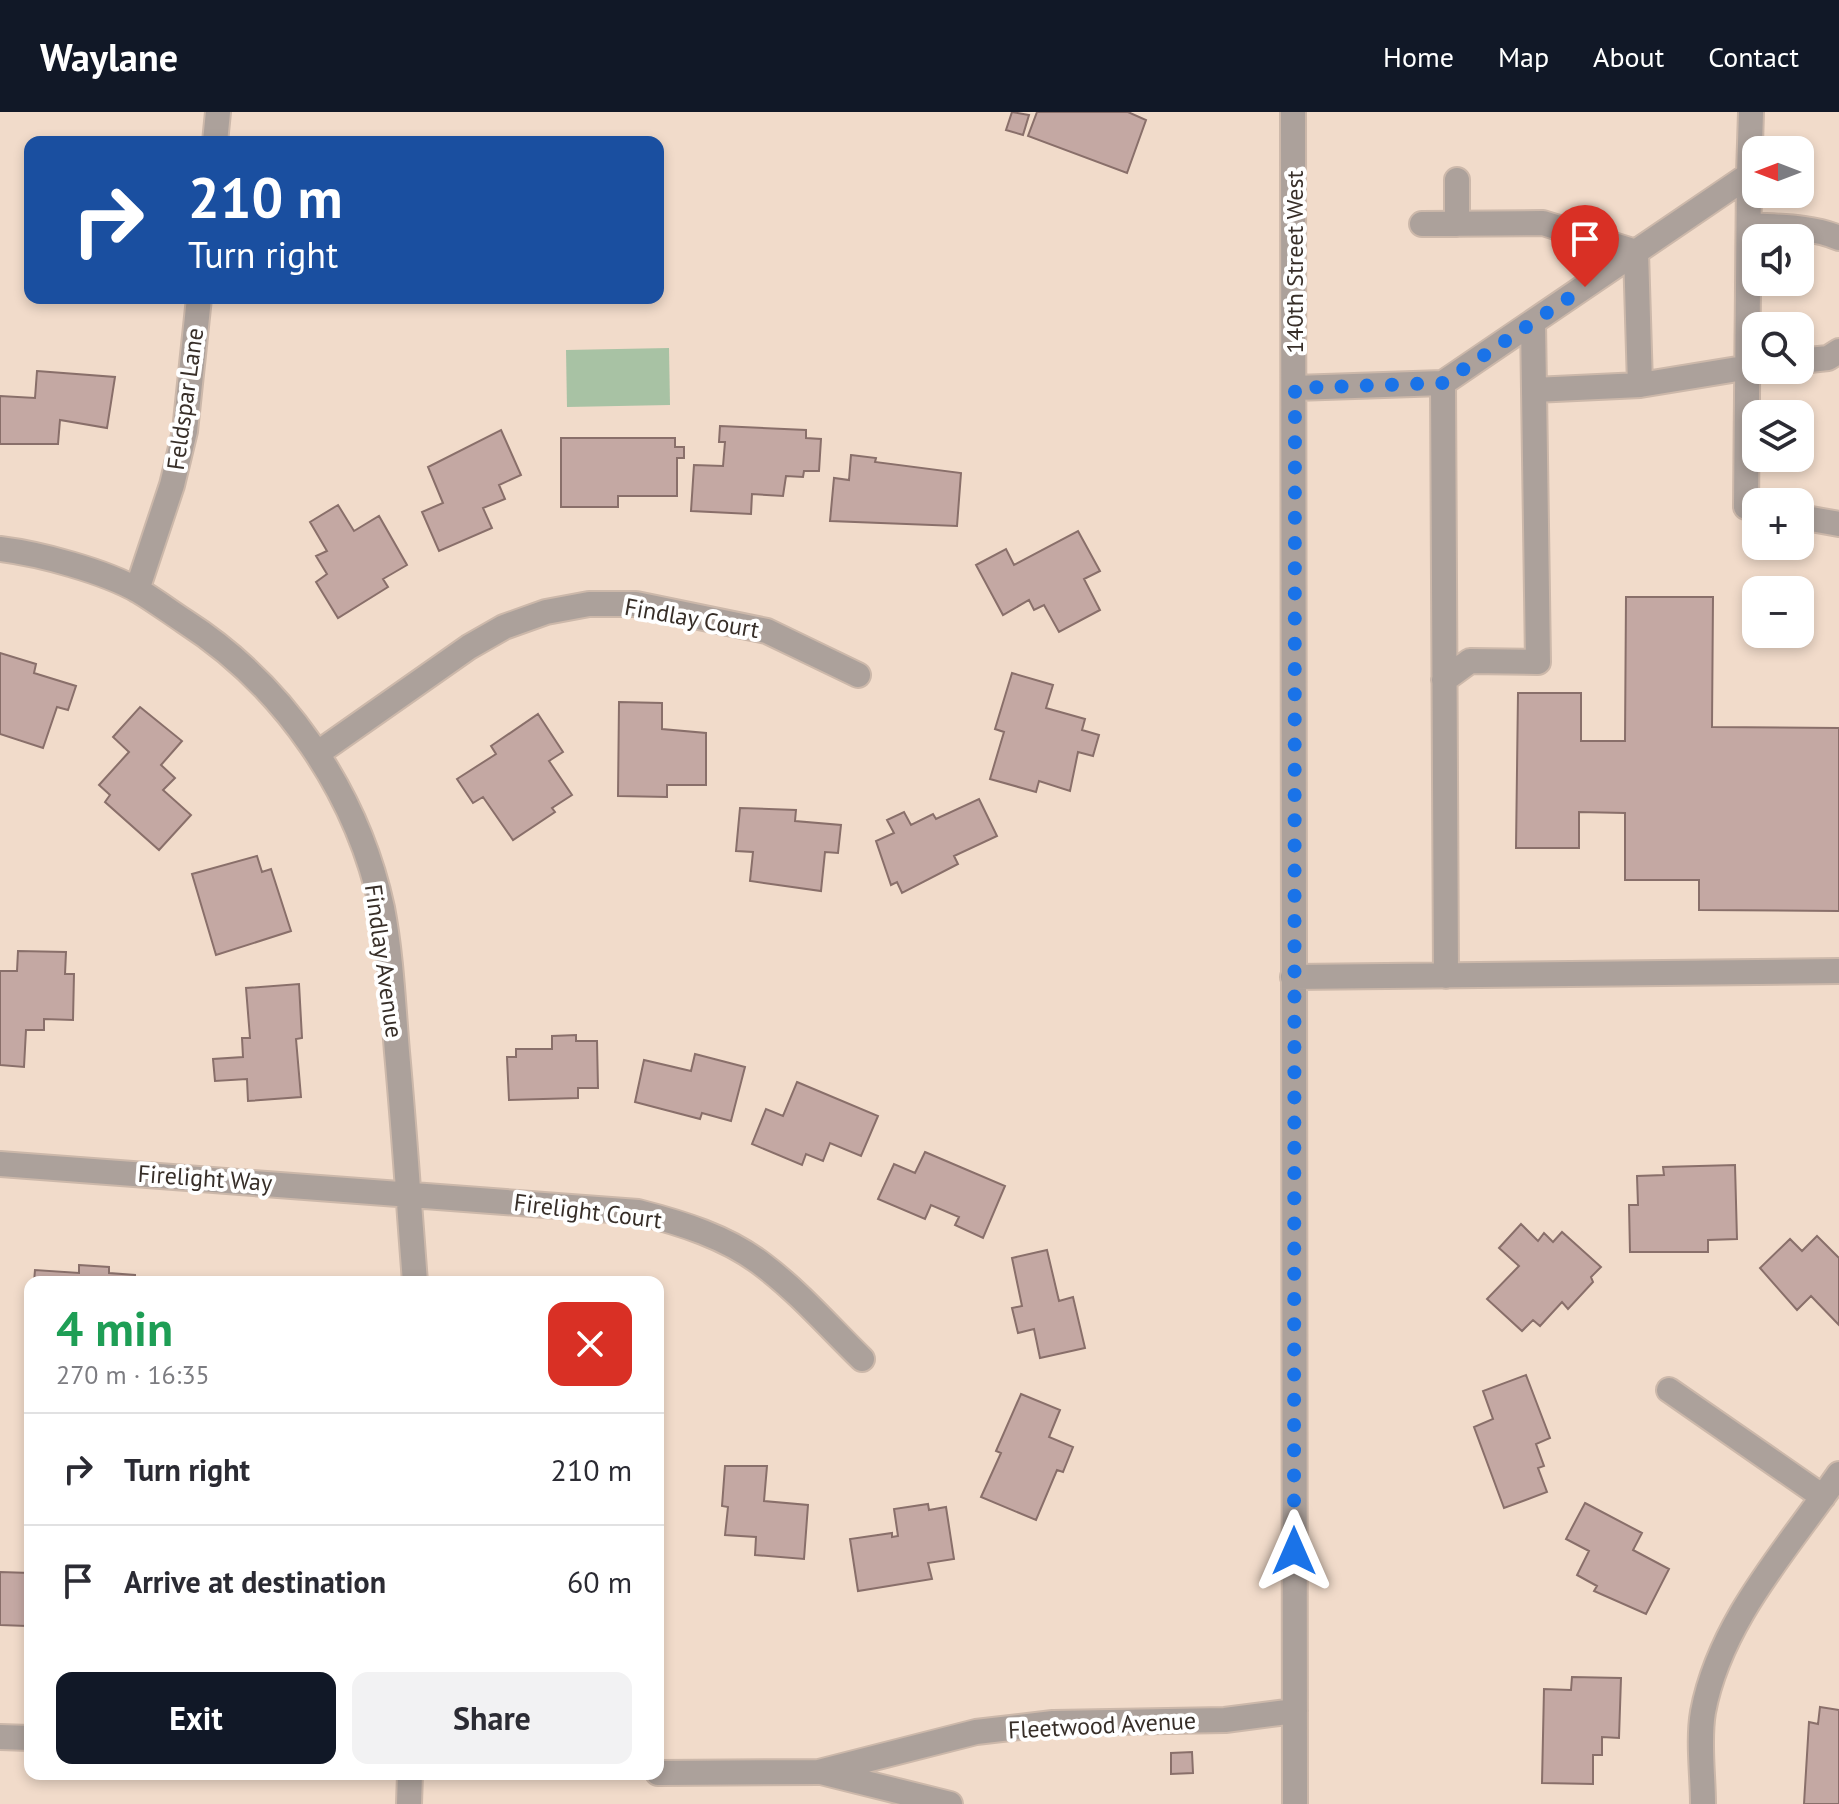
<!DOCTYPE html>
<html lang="en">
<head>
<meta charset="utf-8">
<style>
	:root { --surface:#fff; --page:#f2f2f3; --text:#2b2b33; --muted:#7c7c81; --line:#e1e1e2; --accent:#111827 }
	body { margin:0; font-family:"PT Sans",sans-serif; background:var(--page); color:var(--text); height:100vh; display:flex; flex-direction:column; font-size:30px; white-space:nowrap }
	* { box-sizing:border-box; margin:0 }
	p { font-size:26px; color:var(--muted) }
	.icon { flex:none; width:44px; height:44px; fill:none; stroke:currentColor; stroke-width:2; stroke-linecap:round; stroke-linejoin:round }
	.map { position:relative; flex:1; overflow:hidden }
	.details { position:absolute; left:24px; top:1164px; width:640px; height:504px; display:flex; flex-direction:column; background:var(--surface); border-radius:16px; box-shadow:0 4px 12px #0003 }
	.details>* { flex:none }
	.guide { position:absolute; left:24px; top:24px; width:640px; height:168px; border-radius:16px; box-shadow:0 4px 12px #0003; background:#1a4fa0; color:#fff; overflow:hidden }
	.needle { width:52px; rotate:270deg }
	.fabs { position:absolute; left:1742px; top:24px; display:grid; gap:16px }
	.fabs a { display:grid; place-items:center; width:72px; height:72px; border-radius:16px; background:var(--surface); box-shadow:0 4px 12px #0003; font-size:40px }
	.pin { position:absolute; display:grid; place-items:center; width:68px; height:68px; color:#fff; margin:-82px -34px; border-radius:50% 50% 50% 0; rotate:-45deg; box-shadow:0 0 8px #0007 }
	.pin .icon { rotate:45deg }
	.me { position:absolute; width:88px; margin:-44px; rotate:0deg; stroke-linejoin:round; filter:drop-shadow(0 0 6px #0008) }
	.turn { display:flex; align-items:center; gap:28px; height:168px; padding:0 32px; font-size:36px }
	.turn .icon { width:104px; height:104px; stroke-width:2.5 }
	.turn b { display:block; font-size:56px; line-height:68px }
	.round { display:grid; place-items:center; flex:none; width:84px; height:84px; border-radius:16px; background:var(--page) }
	.head { display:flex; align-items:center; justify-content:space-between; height:136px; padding:0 32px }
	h1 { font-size:48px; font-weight:600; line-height:60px; color:#1e9e55 }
	.button { display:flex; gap:16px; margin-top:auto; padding:16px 32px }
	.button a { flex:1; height:92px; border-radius:16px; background:var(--accent); color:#fff; font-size:32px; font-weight:600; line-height:92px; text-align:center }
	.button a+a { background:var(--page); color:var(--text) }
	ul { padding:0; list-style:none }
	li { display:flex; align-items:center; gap:24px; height:112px; padding:0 32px; border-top:2px solid var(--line) }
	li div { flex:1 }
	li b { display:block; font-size:30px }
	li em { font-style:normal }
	header { display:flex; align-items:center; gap:48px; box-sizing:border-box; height:112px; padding:0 40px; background:var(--accent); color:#fff }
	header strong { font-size:38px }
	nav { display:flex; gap:44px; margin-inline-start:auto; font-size:28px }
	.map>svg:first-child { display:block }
</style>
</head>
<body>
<header>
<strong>Waylane</strong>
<nav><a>Home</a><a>Map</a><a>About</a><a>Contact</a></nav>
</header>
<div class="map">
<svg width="1839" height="1692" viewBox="0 0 1839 1692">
	<rect width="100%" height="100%" fill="#f1dbca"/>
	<path fill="#a8c2a4" d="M669,236L670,293L567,295L566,238Z"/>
	<path fill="#c4a8a3" stroke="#896f6a" stroke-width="2" d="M1012,0L1029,3L1023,23L1006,18Z
		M1037,0H1128L1146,8L1127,61L1028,24Z
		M37,259L115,265L107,316L60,308L58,332H0V284L35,286Z
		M720,314L806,318V326L821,327L819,359H804L803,365L786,364L783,384L752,382L751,402L691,399L694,353L723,354L725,330H719Z
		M501,318L521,363L499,373L505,387L483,396L492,416L439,439L422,400L443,391L428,355Z
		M561,326H675V335H684V346H677V384H618V395H561Z
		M851,343L876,346L875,350L961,361L957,414L830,409L834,366L849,368Z
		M338,393L354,419L379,404L407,453L383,467L388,475L338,506L316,470L327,462L316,444L327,439L310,410Z
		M1078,419L1100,459L1084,467L1100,498L1059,520L1044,493L1034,498L1029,488L1003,503L976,453L1006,437L1014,453Z
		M1626,485H1713L1712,615L1839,616V799L1699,798V768H1625V701L1579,700V736H1516L1518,581H1581V629H1625Z
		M0,541L36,552L34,561L76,574L68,598L57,595L43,636L0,622Z
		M1012,561L1053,573L1046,596L1085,607L1082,618L1099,623L1093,644L1078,640L1070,679L1039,669L1036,680L990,667L1004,620L995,617Z
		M619,590L662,591V617L706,621V673H667V685L618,684Z
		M140,595L182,629L161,653L175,666L163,678L191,703L159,738L105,690L110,683L99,673L129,640L113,625Z
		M538,602L563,640L549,649L572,683L552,696L555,700L513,728L483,685L473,691L457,667L496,642L491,634Z
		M979,687L997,724L954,744L958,752L902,781L897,770L891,773L876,729L894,721L887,708L904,700L911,713L933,702L936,707Z
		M740,696L796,698L795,709L841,713L838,741L825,740L821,779L750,769L753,740L736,739Z
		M257,744L262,760L271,757L291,819L216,843L192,762Z
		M18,839L66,840L65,862H74L73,908L44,907V918H26L24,955L0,953V859H17Z
		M299,872L302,926L296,927L301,985L248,989L247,967L215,969L213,947L243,945L242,926H250L246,876Z
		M576,923V929H597L598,976H578V986L509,988L507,945H516V937H552V924Z
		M695,942L745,955L731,1009L702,1001L700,1007L635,990L644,948L691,959Z
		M797,970L878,1004L861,1044L830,1031L823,1049L806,1042L802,1053L752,1032L766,997L783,1004Z
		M925,1040L1005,1074L983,1126L955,1113L959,1105L931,1093L925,1107L878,1087L894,1052L915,1061Z
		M1735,1053L1737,1127L1708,1128V1140H1630L1629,1093H1638L1637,1064L1664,1063L1663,1055Z
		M1521,1112L1538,1129L1544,1121L1553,1130L1562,1120L1601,1155L1591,1165L1593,1170L1568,1197L1562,1190L1540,1214L1533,1208L1522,1219L1487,1187L1519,1154L1499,1136Z
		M1817,1124L1839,1146V1213L1811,1184L1797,1198L1760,1156L1790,1127L1802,1139Z
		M1047,1138L1059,1189L1073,1185L1085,1236L1040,1246L1034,1217L1018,1221L1012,1196L1022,1194L1012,1146Z
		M79,1153L109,1155V1161L135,1163V1170H34L35,1158L79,1161Z
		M1526,1263L1550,1326L1536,1332L1544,1354L1538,1356L1547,1380L1504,1396L1474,1315L1493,1307L1483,1279Z
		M1021,1282L1060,1298L1049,1325L1073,1335L1063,1360L1057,1358L1036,1408L981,1385L1001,1341L996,1339Z
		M725,1354H767L764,1389L808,1393L804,1447L755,1443L756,1425L725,1423L728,1395L722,1394Z
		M1585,1391L1642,1421L1633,1438L1669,1457L1646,1502L1594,1479L1597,1474L1577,1463L1589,1439L1566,1427Z
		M928,1392L929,1398L946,1395L954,1447L928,1451L932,1467L858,1479L850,1427L892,1421V1425L898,1424L894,1397Z
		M0,1460L30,1461L27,1514L0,1513Z
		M1572,1565L1621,1566L1619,1626L1602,1625V1643H1593V1672L1542,1671L1544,1577L1571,1578Z
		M1820,1595L1839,1598V1692H1804L1809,1610L1818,1612Z
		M1192,1640L1193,1661L1171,1662V1641Z"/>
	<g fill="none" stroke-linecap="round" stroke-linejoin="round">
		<g stroke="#ccb8aa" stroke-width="28">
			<path id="minor" d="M1293,0L1295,1692
				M215,30L218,0
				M1749,63L1746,395L1756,397
				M1457,68V112
				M1422,112L1543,111L1636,140L1640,273L1534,278
				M1749,113C1777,115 1812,114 1839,126
				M1800,249L1828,246L1839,239
				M1443,271L1749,63L1751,0
				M1640,273L1756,254
				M1295,276L1443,271L1446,864
				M1800,405L1839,412
				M0,437C40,442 104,459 139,479C154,488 169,499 184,509C284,573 357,680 382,796C391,843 393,892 397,940C404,1017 409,1093 415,1170
				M137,478L172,373L185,319L199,186
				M1444,568L1470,549L1538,550L1533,210
				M318,641L469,535L504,515L546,500L589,492H636L767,519L858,563
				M1293,865L1839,859
				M0,1052L638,1100C681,1111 727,1125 763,1153C799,1180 830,1216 862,1247
				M1669,1278L1823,1385
				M0,1625L30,1626
				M821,1660L950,1692
				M658,1661L819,1660L976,1620L1053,1611L1225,1608L1295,1599
				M409,1692L410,1662
				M1703,1692C1703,1663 1698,1629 1703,1600C1720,1509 1788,1436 1839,1362"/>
		</g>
		<use href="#minor" stroke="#aca19b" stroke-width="24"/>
	</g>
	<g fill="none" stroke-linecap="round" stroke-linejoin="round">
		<path stroke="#1a73e8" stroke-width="14" stroke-dasharray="0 25.2" d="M1294,1439L1295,276L1443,271L1585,175"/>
	</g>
	<g text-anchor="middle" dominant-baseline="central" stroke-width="8" stroke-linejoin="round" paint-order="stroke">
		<g font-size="24" fill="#372e28" stroke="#fff">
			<text transform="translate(1294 150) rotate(-90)">140th Street West</text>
			<text transform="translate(185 287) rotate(-82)">Feldspar Lane</text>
			<text transform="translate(692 506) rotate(10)">Findlay Court</text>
			<text transform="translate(384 849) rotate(82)">Findlay Avenue</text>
			<text transform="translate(205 1066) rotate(4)">Firelight Way</text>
			<text transform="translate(588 1099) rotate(7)">Firelight Court</text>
			<text transform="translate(1102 1613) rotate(-3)">Fleetwood Avenue</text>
		</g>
	</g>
</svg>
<div class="fabs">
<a><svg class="needle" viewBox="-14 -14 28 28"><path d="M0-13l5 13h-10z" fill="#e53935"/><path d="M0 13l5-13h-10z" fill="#7c7c81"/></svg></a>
<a><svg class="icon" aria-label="sound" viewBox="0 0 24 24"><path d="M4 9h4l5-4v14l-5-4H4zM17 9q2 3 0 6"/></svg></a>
<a><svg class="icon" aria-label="search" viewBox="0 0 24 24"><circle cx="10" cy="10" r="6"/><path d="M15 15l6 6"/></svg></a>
<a><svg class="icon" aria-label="layers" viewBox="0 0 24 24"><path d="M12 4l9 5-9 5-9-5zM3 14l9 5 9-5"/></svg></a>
<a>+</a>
<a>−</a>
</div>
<div class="pin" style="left:1585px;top:175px;background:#d93025"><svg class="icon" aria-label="arrive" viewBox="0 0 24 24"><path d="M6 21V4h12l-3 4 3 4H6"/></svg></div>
<svg class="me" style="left:1294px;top:1439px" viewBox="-20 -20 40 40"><path d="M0-17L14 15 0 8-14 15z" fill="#1a73e8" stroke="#fff" stroke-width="4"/></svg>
<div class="guide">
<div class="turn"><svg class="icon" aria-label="right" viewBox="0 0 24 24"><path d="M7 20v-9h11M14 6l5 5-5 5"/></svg><div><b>210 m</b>Turn right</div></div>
</div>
<section class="details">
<div class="head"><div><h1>4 min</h1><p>270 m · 16:35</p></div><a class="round" style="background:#d93025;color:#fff"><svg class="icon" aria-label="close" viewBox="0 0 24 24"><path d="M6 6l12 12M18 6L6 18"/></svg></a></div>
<ul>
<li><svg class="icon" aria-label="right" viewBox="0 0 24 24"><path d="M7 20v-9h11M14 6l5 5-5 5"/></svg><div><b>Turn right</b></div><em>210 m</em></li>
<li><svg class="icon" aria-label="arrive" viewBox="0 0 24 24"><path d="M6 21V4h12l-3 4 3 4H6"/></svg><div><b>Arrive at destination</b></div><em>60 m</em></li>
</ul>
<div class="button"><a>Exit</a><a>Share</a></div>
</section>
</div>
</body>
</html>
